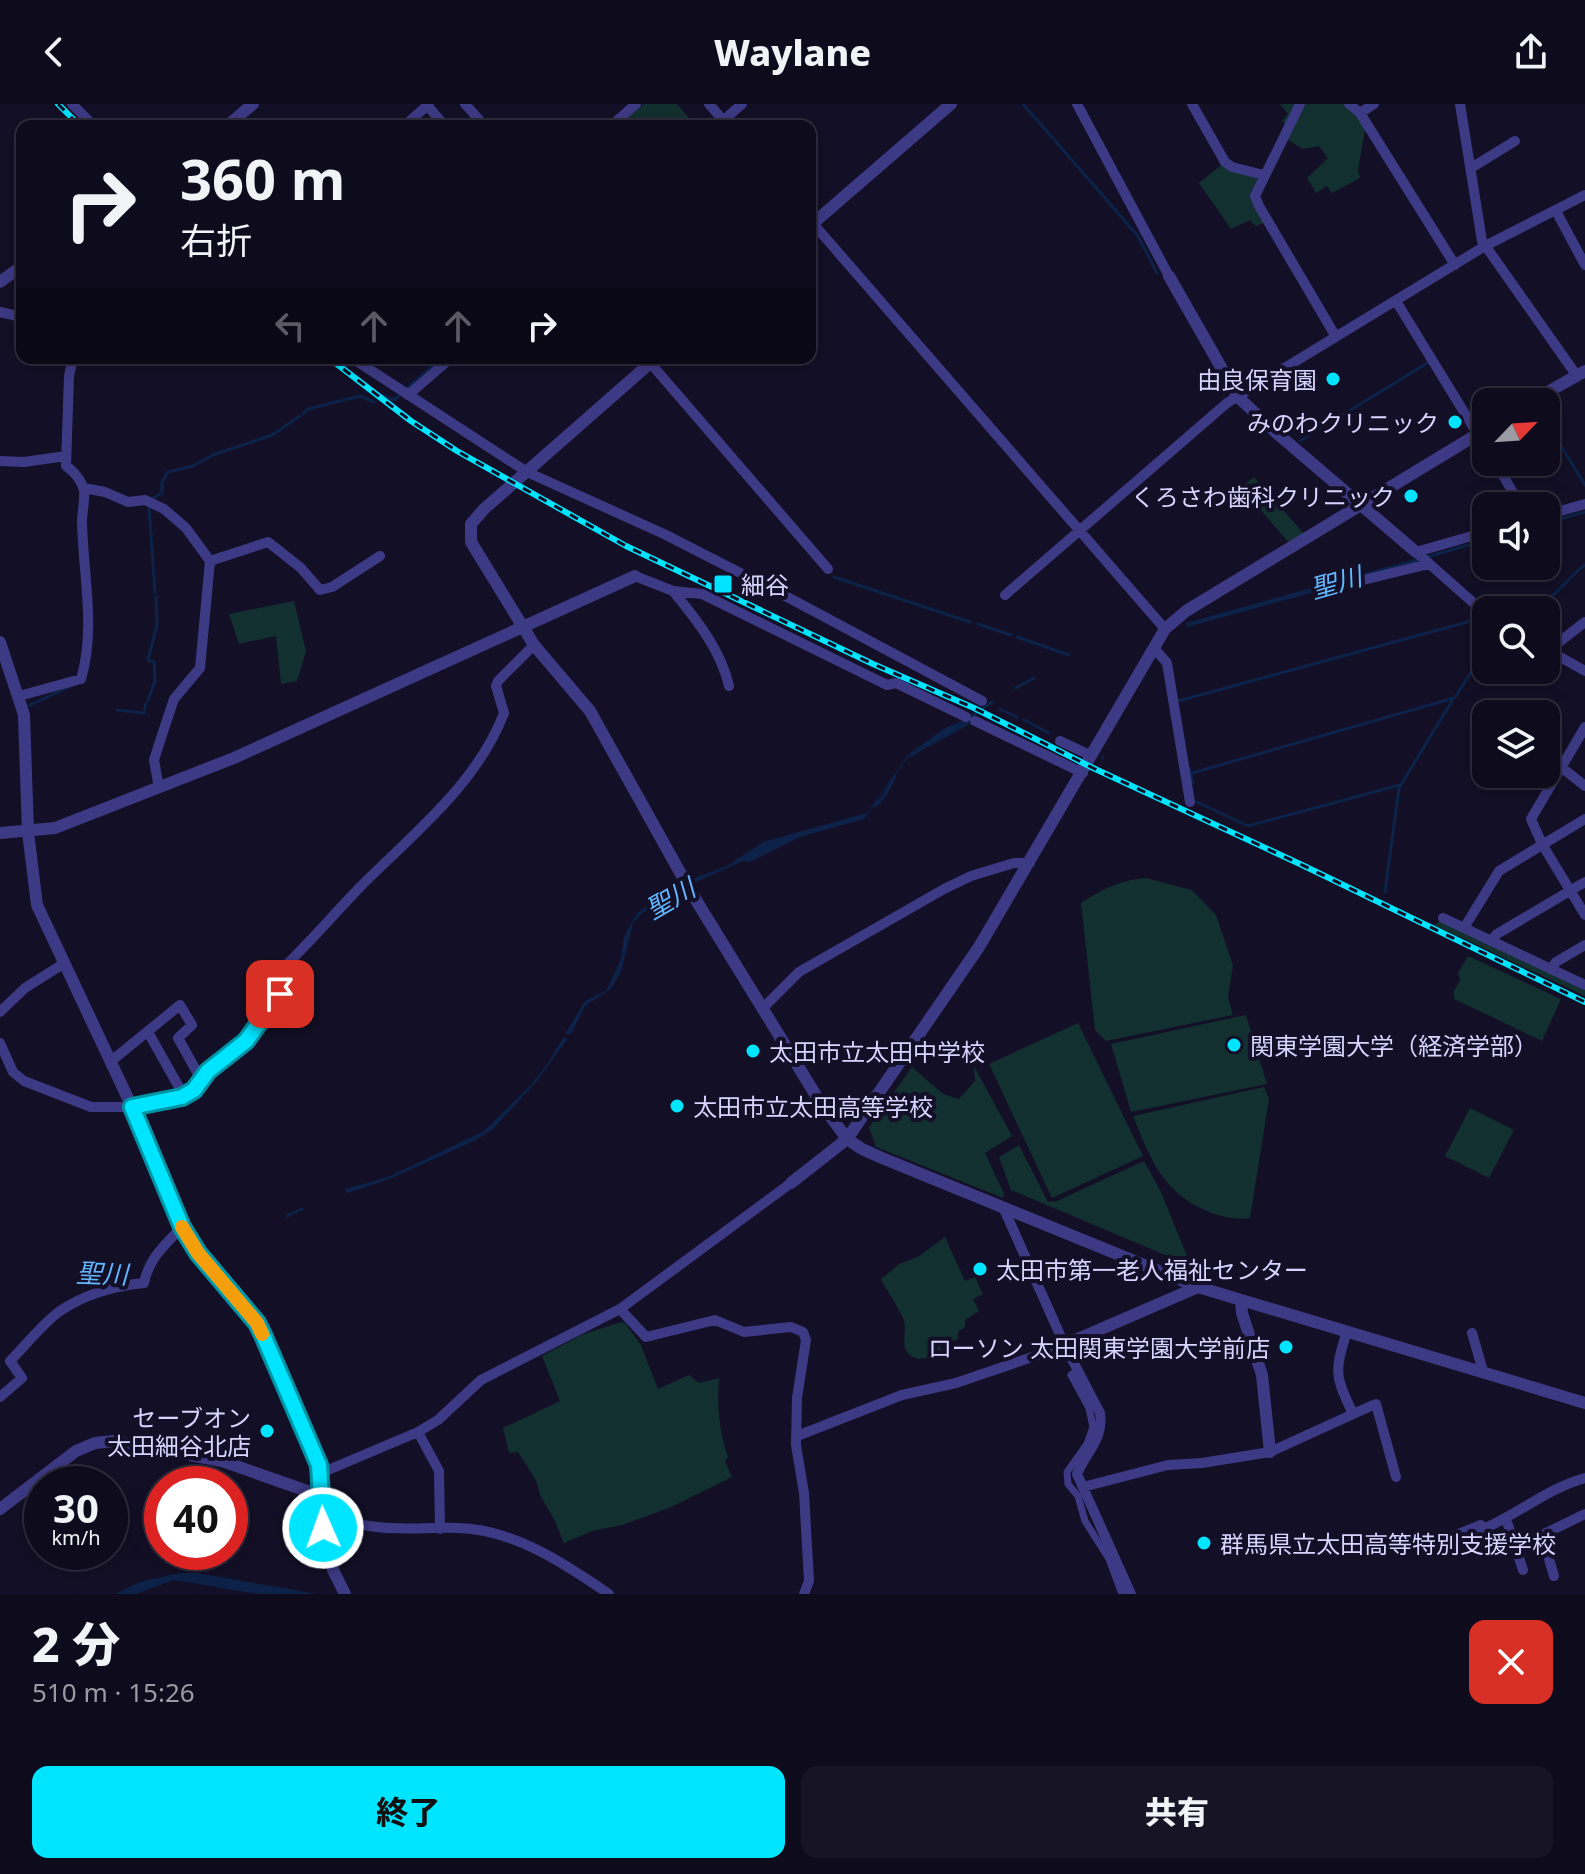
<!DOCTYPE html>
<html lang="ja">
<head>
<meta charset="utf-8">
<style>
	:root { --surface:#0e0b1c; --page:#171425; --text:#f1f3f6; --muted:#9b9ba3; --line:#2e2b3b; --accent:#00e5ff }
	body { margin:0; font-family:"Noto Sans","Noto Sans JP",sans-serif; background:var(--page); color:var(--text); height:100vh; display:flex; flex-direction:column; font-size:30px; white-space:nowrap }
	* { box-sizing:border-box; margin:0 }
	p { font-size:26px; color:var(--muted) }
	.icon { flex:none; width:44px; height:44px; fill:none; stroke:currentColor; stroke-width:2; stroke-linecap:round; stroke-linejoin:round }
	.map { position:relative; height:1490px; overflow:hidden }
	.side { display:flex; flex-direction:column; background:var(--surface); flex:1 }
	.side>* { flex:none }
	.hud { position:absolute; left:16px; top:16px; width:800px; height:244px; border-radius:16px; box-shadow:0 4px 20px #0003,0 0 0 2px var(--line); background:#0e0b1c; color:var(--text); overflow:hidden }
	.needle { width:52px; rotate:65deg }
	.controls { position:absolute; left:1472px; top:284px; display:grid; gap:16px }
	.controls a { display:grid; place-items:center; width:88px; height:88px; border-radius:16px; background:var(--surface); box-shadow:0 4px 20px #0003,0 0 0 2px var(--line); font-size:40px }
	.speed { position:absolute; left:24px; top:1362px; display:flex; gap:16px; font-size:40px; font-weight:700; text-align:center }
	.speed>* { display:grid; place-content:center; width:104px; height:104px; border-radius:50%; background:var(--surface); box-shadow:0 4px 20px #0003,0 0 0 2px var(--line); line-height:1 }
	.speed small { font-size:20px; font-weight:400 }
	.speed .limit { border:12px solid #d22; background:#fff; color:#111 }
	.pin { position:absolute; display:grid; place-items:center; width:68px; height:68px; color:#fff; margin:-34px; border-radius:16px; box-shadow:0 4px 12px #0006 }
	.me { position:absolute; width:88px; margin:-44px; rotate:358deg; stroke-linejoin:round; filter:drop-shadow(0 0 6px #0008) }
	.turn { display:flex; align-items:center; gap:28px; height:168px; padding:0 32px; font-size:36px }
	.turn .icon { width:104px; height:104px; stroke-width:2.5 }
	.turn b { display:block; font-size:56px; line-height:68px }
	.lanes { display:flex; align-items:center; height:76px; padding:0 32px; background:#0003; justify-content:center; gap:40px; direction:ltr }
	.lanes .off { opacity:.35 }
	.round { display:grid; place-items:center; flex:none; width:84px; height:84px; border-radius:16px; background:var(--page) }
	.summary { display:flex; align-items:center; justify-content:space-between; height:136px; padding:0 32px }
	h1 { font-size:48px; font-weight:800; line-height:60px }
	.button { display:flex; gap:16px; margin-top:auto; padding:16px 32px }
	.button a { flex:1; height:92px; border-radius:16px; background:var(--accent); color:#111; font-size:32px; font-weight:800; line-height:92px; text-align:center }
	.button a+a { background:var(--page); color:var(--text) }
	header { display:flex; justify-content:space-between; align-items:center; height:104px; padding:0 32px; background:var(--surface); font-size:36px; font-weight:800 }
	.map>svg:first-child { display:block }
</style>
</head>
<body>
<header><svg class="icon" aria-label="back" viewBox="0 0 24 24"><path d="M15 5l-7 7 7 7"/></svg>Waylane<svg class="icon" aria-label="share" viewBox="0 0 24 24"><path d="M12 15V3M7 8l5-5 5 5M5 13v7h14v-7"/></svg></header>
<div class="map">
<svg width="1585" height="1490" viewBox="0 0 1585 1490">
	<rect width="100%" height="100%" fill="#130f26"/>
	<path fill="#12302f" d="M643,0H677L696,22H618Z
		M1280,0H1349L1366,20L1358,66L1360,74L1332,89L1327,82L1316,89L1307,74L1328,54L1319,42L1303,45L1288,36L1287,23L1282,17L1288,10Z
		M1225,58L1252,68L1258,77L1255,92L1266,118L1256,122L1250,116L1231,125L1199,79Z
		M1254,373L1305,431L1290,440L1241,383Z
		M294,497L306,547L297,577L281,580L276,532L239,540L229,510Z
		M1146,774L1192,786L1216,811L1233,861L1228,893L1233,911L1106,937L1095,926L1081,799C1102,785 1121,776 1146,774Z
		M1441,817L1585,886V892L1434,821Z
		M1468,852L1561,895L1542,937L1454,895V887L1460,876L1458,869Z
		M1246,911L1267,980L1131,1008L1111,940Z
		M1078,919L1143,1052L1052,1094L989,960Z
		M974,962L1012,1032L985,1049L1004,1090L1003,1094L876,1043L869,1023L912,963L943,990L959,995L975,977Z
		M1264,983L1269,995L1250,1114C1234,1116 1222,1113 1207,1107C1162,1088 1150,1054 1133,1012Z
		M1470,1004L1514,1026L1489,1074L1445,1052Z
		M1019,1041L1048,1098L1057,1097L1144,1057L1161,1088L1191,1162L1011,1086L999,1053Z
		M945,1133L965,1177L975,1173L983,1190L973,1195L979,1207L965,1216V1223L958,1228V1235L940,1243L944,1251L918,1255C896,1248 908,1231 904,1216C901,1208 886,1185 881,1175L899,1160L918,1153Z
		M621,1218L625,1219L641,1241L658,1285L689,1271L699,1279L719,1274C717,1300 719,1329 728,1353L725,1357L732,1373L669,1404L622,1421L592,1427L564,1439L554,1415L540,1391L536,1376L518,1348L509,1349L503,1324L560,1297L542,1252L581,1231Z"/>
	<path fill="#0c2248" d="M1415,455L1420,459L1187,523L1186,519Z
		M964,616L972,619L926,644L921,643L907,655L864,715L800,733L750,758L743,757L692,780L689,776L727,762L763,738L867,709L909,650L945,624Z
		M679,781L682,786L641,810L633,819L621,868L611,885L585,902L571,930H565L585,897L607,886L621,855L624,833L637,809Z
		M563,934H568L537,977L493,1025L476,1036L390,1075L347,1089L345,1085L388,1073L484,1027L530,982L548,959Z
		M179,1469H197L317,1490H257L174,1476L136,1490H115L140,1478Z"/>
	<g fill="none" stroke-linecap="round" stroke-linejoin="round">
		<path stroke="#0c2248" stroke-width="3" d="M1023,0L1138,132L1157,169
			M406,285L442,254
			M382,291L394,296L399,292
			M303,310L308,305L360,292L374,298
			M1546,325L1550,324L1585,381
			M1300,337L1429,258
			M150,396L162,389V378L168,368L193,362L213,351L272,331L300,312
			M149,403L155,489
			M1546,419L1585,408
			M1413,457L1486,436
			M834,473L970,518
			M1544,498C1560,488 1569,472 1585,461
			M978,520L1011,531
			M1017,533L1069,551
			M1016,584L1034,574
			M1456,592L1486,544
			M148,596L155,577L154,558L148,556L157,521L156,493
			M1178,597L1482,514
			M28,602L71,582
			M1000,605L1017,613
			M117,606L144,609L146,599
			M969,614L992,598
			M1024,616L1049,629
			M912,651L925,642
			M1102,654L1103,653
			M1189,664L1193,679
			M1192,669L1454,594
			M1197,698L1248,722L1400,681
			M875,702L885,691L895,672
			M1385,788L1399,684L1452,597
			M287,1112L302,1105"/>
		<path stroke="#3d3a85" stroke-width="7" d="M1074,1269L1071,1271L1089,1304L1093,1323L1087,1340L1067,1368L1068,1380L1078,1392L1085,1417L1109,1455L1122,1490"/>
		<path stroke="#3d3a85" stroke-width="10" d="M72,0L94,22
			M426,0L445,22
			M465,0L482,19L479,22
			M709,0L728,22
			M1077,0L1169,172
			M1192,0L1225,58L1232,63L1264,71
			M1300,0L1255,92L1259,102L1336,233
			M1349,0L1360,9L1455,161
			M1460,0L1482,137L1577,272
			M1360,9L1374,0
			M404,22L429,0
			M611,22L636,0
			M717,22L742,0
			M1471,64L1515,37
			M1556,107L1585,161
			M810,116L1165,525
			M1396,197L1486,344
			M0,208L22,213
			M352,254L527,368L664,430L793,496L982,597
			M646,254L828,465
			M408,291L451,254
			M0,357L24,358L66,352
			M1495,358L1521,402
			M84,384L105,388L128,398L145,396L164,405L186,424L210,457L200,564L174,595L161,634L154,656L159,684
			M1546,411L1585,400
			M1416,448L1486,510
			M1416,448L1486,428
			M210,457L268,438L301,464L320,486L332,483L380,452
			M635,472L673,487L702,490L887,581L896,579L966,613
			M1359,477L1429,460
			M673,487C696,515 721,546 729,582
			M1005,491L1227,299L1485,142L1585,91
			M1154,544L1167,559L1190,698
			M1546,545L1585,567
			M1549,546L1585,518
			M19,592L81,575C96,525 83,469 82,418C82,408 85,397 84,387C82,377 74,367 66,362L69,272L73,254
			M975,617L1083,669
			M1585,623L1531,715L1542,740L1585,811
			M1060,637L1092,652
			M1561,663L1585,682
			M1443,814L1585,881
			M1464,824L1499,767L1585,715
			M1491,837L1497,830L1585,778
			M1551,865L1556,858L1585,841
			M762,905L799,868L944,785L971,772L1014,759H1030
			M0,908L25,884L63,860
			M148,928L184,992
			M0,939L13,968L24,977L91,1003H132L182,993L194,986L208,967L246,937L280,890L267,879C301,849 329,815 361,782C413,730 477,680 504,609L496,582L498,577L534,541
			M110,958L180,901L192,921L178,934L202,977
			M1003,1103L1065,1242L1100,1309C1104,1335 1086,1348 1077,1370L1131,1490
			M620,1205L646,1233L715,1216L744,1228L791,1223L803,1228L806,1236L797,1294L796,1341L804,1389L809,1477L804,1490
			M1347,1227C1334,1269 1335,1271 1353,1310
			M1472,1229L1483,1267
			M0,1293L22,1274L10,1257C26,1241 42,1220 60,1207C85,1190 115,1182 144,1179C149,1154 165,1141 182,1123
			M1376,1300L1396,1373
			M418,1328L439,1367L440,1425
			M797,1332L902,1291L956,1279L1050,1247
			M321,1369L418,1328L438,1316L481,1276L620,1205L791,1079
			M1083,1383L1168,1361L1202,1359L1270,1348L1373,1301
			M322,1407C339,1409 353,1420 369,1422C398,1427 428,1423 457,1424C513,1425 564,1459 609,1490
			M1506,1415L1523,1466
			M1438,1438L1481,1421V1426C1517,1411 1548,1384 1585,1374
			M1554,1472L1542,1431L1585,1410"/>
		<path stroke="#3d3a85" stroke-width="12" d="M227,22L253,0
			M810,122L951,0
			M1169,172L1238,293L1272,325L1416,448
			M0,178L22,162
			M656,254L484,405L471,420V438L534,541L590,607L691,788L820,998L847,1035L862,1045L882,1054L1198,1183L1585,1299
			M1530,298L1585,267
			M0,538L24,611L28,728L37,801L132,1003L182,1123L198,1149L257,1219L263,1231L319,1361L325,1438L333,1466L345,1490
			M0,729L55,724L234,654L635,472
			M791,1079L847,1035L979,843L1165,525L1186,507L1486,325
			M1241,1197L1242,1209L1262,1271L1270,1348
			M1050,1247L1198,1183
			M0,1405L76,1347L95,1339L114,1337L222,1357L307,1387L322,1388"/>
		<g stroke="#00e5ff" stroke-width="6">
			<path id="rail" d="M58,0L80,22
				M329,254L411,317L457,347L626,442L873,560L974,604L1093,664L1300,760L1585,898"/>
		</g>
		<use href="#rail" stroke="#130f26" stroke-width="3" stroke-dasharray="9" stroke-linecap="butt"/>
	</g>
	<g fill="none" stroke-linecap="round" stroke-linejoin="round">
		<g stroke="#0095a6" stroke-width="20">
			<path id="route" d="M280,890L246,937L208,967L194,986L182,993L132,1003L182,1123L198,1149L257,1219L263,1231L319,1361L323,1424"/>
		</g>
		<use href="#route" stroke="#00e5ff" stroke-width="14"/>
		<path stroke="#f59e0b" stroke-width="14" d="M182,1123L198,1149L257,1219L262,1230"/>
	</g>
	<g fill="#00e5ff" stroke="#130f26" stroke-width="3">
		<circle cx="1333" cy="275" r="8"/>
		<circle cx="1455" cy="318" r="8"/>
		<circle cx="1411" cy="392" r="8"/>
		<rect x="713" y="470" width="20" height="20" rx="4"/>
		<circle cx="1234" cy="941" r="8"/>
		<circle cx="753" cy="947" r="8"/>
		<circle cx="677" cy="1002" r="8"/>
		<circle cx="980" cy="1165" r="8"/>
		<circle cx="1286" cy="1243" r="8"/>
		<circle cx="267" cy="1327" r="8"/>
		<circle cx="1204" cy="1439" r="8"/>
	</g>
	<g text-anchor="middle" dominant-baseline="central" stroke-width="8" stroke-linejoin="round" paint-order="stroke">
		<g font-size="24" fill="#d9d4ff" stroke="#130f26" text-anchor="start">
			<text x="1317" y="275" text-anchor="end">由良保育園</text>
			<text x="1439" y="318" text-anchor="end">みのわクリニック</text>
			<text x="1395" y="392" text-anchor="end">くろさわ歯科クリニック</text>
			<text x="741" y="480">細谷</text>
			<text x="1250" y="941">関東学園大学（経済学部）</text>
			<text x="769" y="947">太田市立太田中学校</text>
			<text x="693" y="1002">太田市立太田高等学校</text>
			<text x="996" y="1165">太田市第一老人福祉センター</text>
			<text x="1270" y="1243" text-anchor="end">ローソン 太田関東学園大学前店</text>
			<text x="251" y="1313" text-anchor="end">セーブオン<tspan x="251" dy="28">太田細谷北店</tspan></text>
			<text x="1220" y="1439">群馬県立太田高等特別支援学校</text>
		</g>
		<g font-size="26" font-style="italic" fill="#62b6ff" stroke="#130f26">
			<text transform="translate(1336 478) rotate(-16)">聖川</text>
			<text transform="translate(670 794) rotate(-30)">聖川</text>
			<text transform="translate(102 1169) rotate(2)">聖川</text>
		</g>
	</g>
</svg>
<div class="controls">
<a><svg class="needle" viewBox="-14 -14 28 28"><path d="M0-13l5 13h-10z" fill="#e53935"/><path d="M0 13l5-13h-10z" fill="#9b9ba3"/></svg></a>
<a><svg class="icon" aria-label="sound" viewBox="0 0 24 24"><path d="M4 9h4l5-4v14l-5-4H4zM17 9q2 3 0 6"/></svg></a>
<a><svg class="icon" aria-label="search" viewBox="0 0 24 24"><circle cx="10" cy="10" r="6"/><path d="M15 15l6 6"/></svg></a>
<a><svg class="icon" aria-label="layers" viewBox="0 0 24 24"><path d="M12 4l9 5-9 5-9-5zM3 14l9 5 9-5"/></svg></a>
</div>
<div class="speed"><div>30<small>km/h</small></div><div class="limit">40</div></div>
<div class="pin" style="left:280px;top:890px;background:#d93025"><svg class="icon" aria-label="arrive" viewBox="0 0 24 24"><path d="M6 21V4h12l-3 4 3 4H6"/></svg></div>
<svg class="me" style="left:323px;top:1424px" viewBox="-20 -20 40 40"><circle r="17" fill="#00e5ff" stroke="#fff" stroke-width="3"/><path d="M0-11L8 9 0 5-8 9z" fill="#fff"/></svg>
<div class="hud">
<div class="turn"><svg class="icon" aria-label="right" viewBox="0 0 24 24"><path d="M7 20v-9h11M14 6l5 5-5 5"/></svg><div><b>360 m</b>右折</div></div>
<div class="lanes"><svg class="icon off" aria-label="left" viewBox="0 0 24 24"><path d="M17 20v-9H6M10 6l-5 5 5 5"/></svg><svg class="icon off" aria-label="ahead" viewBox="0 0 24 24"><path d="M12 20V5M6 11l6-6 6 6"/></svg><svg class="icon off" aria-label="ahead" viewBox="0 0 24 24"><path d="M12 20V5M6 11l6-6 6 6"/></svg><svg class="icon" aria-label="right" viewBox="0 0 24 24"><path d="M7 20v-9h11M14 6l5 5-5 5"/></svg></div>
</div>
</div>
<section class="side">
<div class="summary"><div><h1>2 分</h1><p>510 m · 15:26</p></div><a class="round" style="background:#d93025;color:#fff"><svg class="icon" aria-label="close" viewBox="0 0 24 24"><path d="M6 6l12 12M18 6L6 18"/></svg></a></div>
<div class="button"><a>終了</a><a>共有</a></div>
</section>
</body>
</html>
